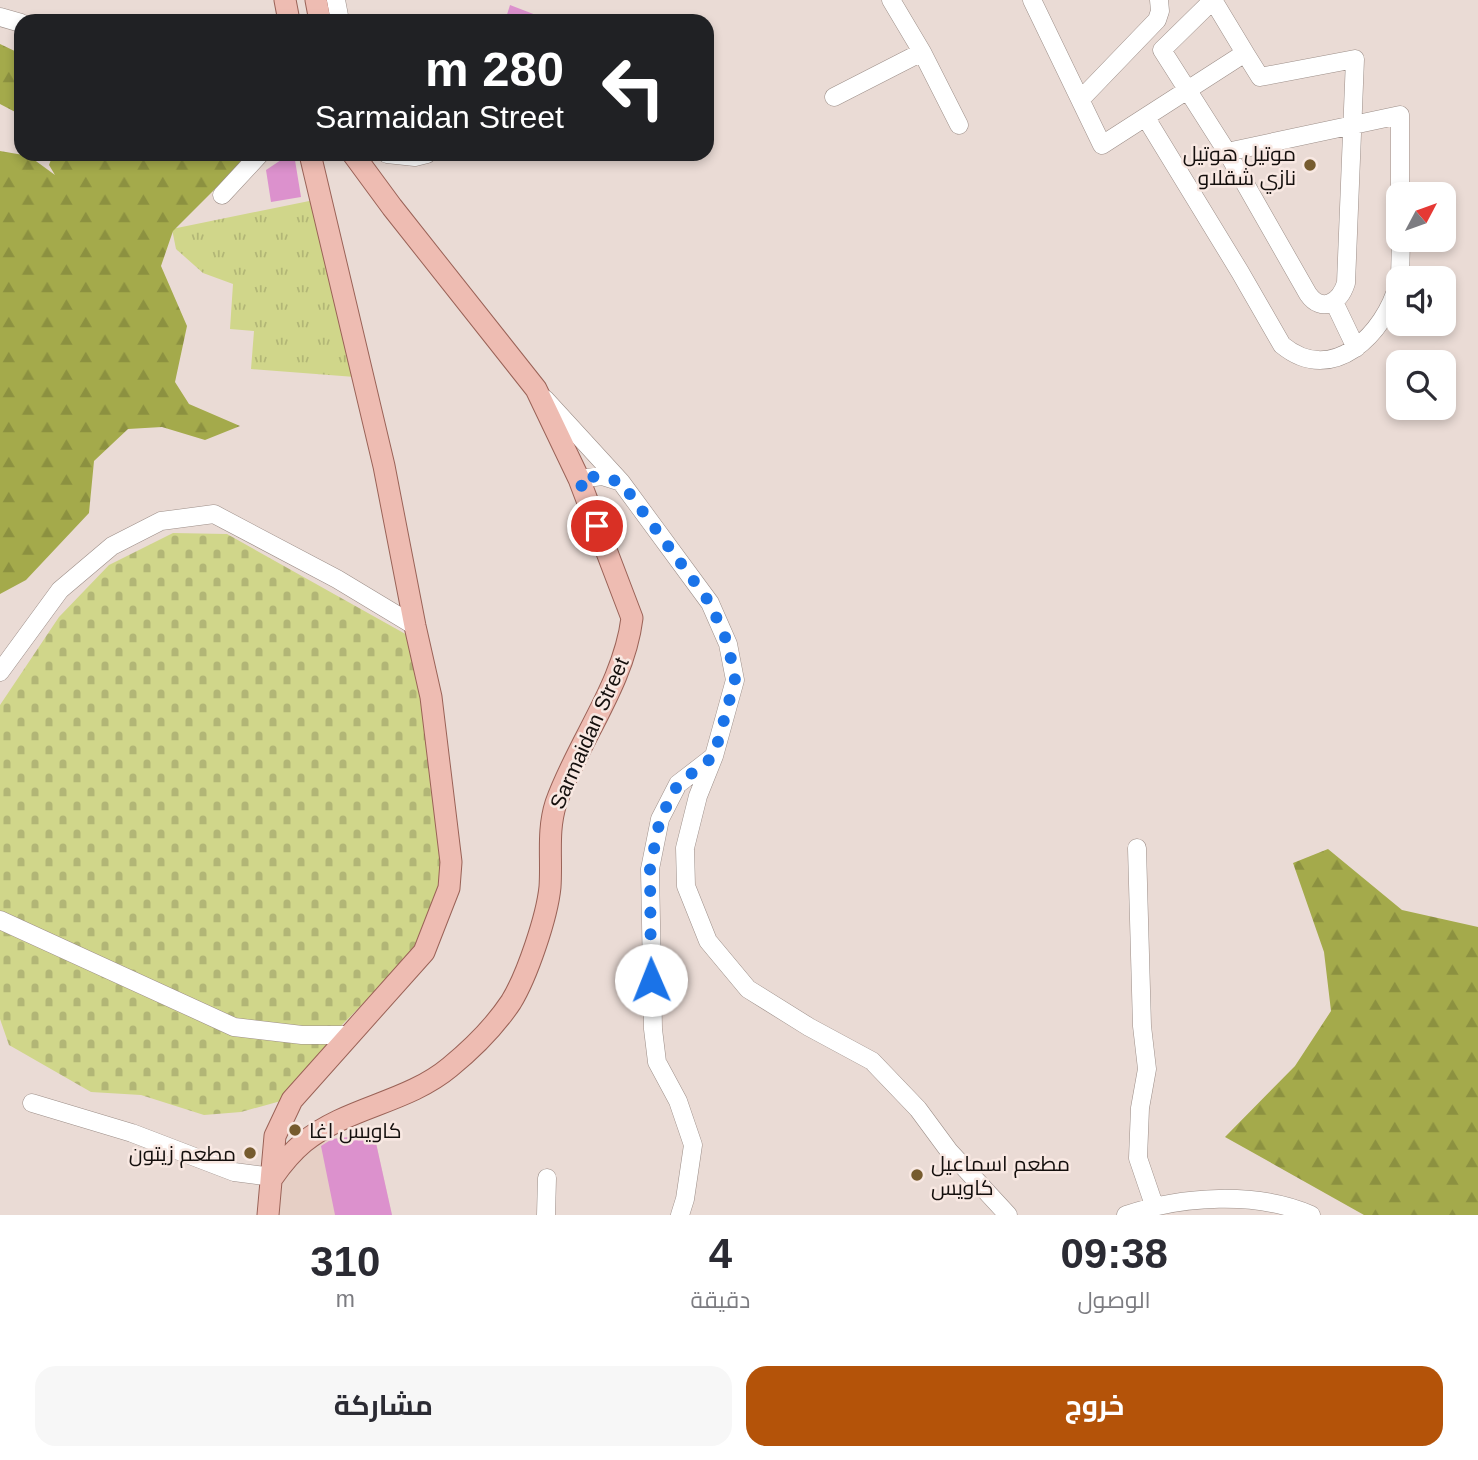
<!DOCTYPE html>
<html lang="ar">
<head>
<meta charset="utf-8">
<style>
	:root { --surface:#fff; --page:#f7f7f7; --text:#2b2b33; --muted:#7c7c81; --accent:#b45309 }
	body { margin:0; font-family:Arial,Cairo,sans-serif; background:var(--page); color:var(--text); direction:rtl; height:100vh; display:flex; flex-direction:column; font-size:26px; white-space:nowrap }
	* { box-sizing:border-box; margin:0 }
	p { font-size:23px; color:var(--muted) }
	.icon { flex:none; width:38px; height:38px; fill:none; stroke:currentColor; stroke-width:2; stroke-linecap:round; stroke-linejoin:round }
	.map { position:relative; height:1215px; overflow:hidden; direction:ltr }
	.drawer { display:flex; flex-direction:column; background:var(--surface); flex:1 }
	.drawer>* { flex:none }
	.guide { position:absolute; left:14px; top:14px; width:700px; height:147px; border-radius:21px; box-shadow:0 4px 10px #0003; direction:rtl; background:#202124; color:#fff; overflow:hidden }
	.needle { width:46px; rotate:49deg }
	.buttons { position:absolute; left:1386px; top:182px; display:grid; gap:14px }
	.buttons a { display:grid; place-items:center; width:70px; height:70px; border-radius:14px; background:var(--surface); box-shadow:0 4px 10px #0003; font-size:35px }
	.pin { position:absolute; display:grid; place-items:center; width:60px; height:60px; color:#fff; margin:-30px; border:4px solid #fff; border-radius:50%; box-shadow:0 2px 7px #0007 }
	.me { position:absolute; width:77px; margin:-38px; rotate:359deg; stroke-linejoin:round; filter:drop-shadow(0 0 5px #0008) }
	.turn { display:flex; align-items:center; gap:24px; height:147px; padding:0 35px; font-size:32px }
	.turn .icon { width:91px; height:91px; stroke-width:2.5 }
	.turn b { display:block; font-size:49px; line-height:60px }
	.eta { display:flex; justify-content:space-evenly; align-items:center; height:119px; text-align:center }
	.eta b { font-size:42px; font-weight:700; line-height:49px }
	.action { display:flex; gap:14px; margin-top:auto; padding:14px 35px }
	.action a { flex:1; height:80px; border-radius:21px; background:var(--accent); color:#fff; font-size:28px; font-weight:700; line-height:80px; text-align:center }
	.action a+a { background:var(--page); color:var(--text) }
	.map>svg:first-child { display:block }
</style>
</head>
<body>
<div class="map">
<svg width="1478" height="1215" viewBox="0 0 1478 1215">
	<defs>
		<pattern id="grass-tufts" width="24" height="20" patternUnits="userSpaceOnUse" patternTransform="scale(1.75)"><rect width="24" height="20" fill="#d0d68a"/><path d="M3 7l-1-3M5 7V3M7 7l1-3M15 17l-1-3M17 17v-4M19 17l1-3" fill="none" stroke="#b2b676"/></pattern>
		<pattern id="forest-firs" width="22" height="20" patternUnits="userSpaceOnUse" patternTransform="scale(1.75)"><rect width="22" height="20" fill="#a4aa4b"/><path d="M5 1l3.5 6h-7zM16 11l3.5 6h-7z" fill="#8c9140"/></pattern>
		<pattern id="cemetery-stones" width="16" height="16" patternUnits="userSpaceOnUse" patternTransform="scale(1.75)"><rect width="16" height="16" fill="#d0d68a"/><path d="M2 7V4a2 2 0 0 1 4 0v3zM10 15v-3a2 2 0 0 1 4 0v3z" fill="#b2b676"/></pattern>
	</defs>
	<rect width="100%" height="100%" fill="#eadbd5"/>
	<path fill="#e6cfc5" d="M374,1134L392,1215H274L277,1181L310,1142Z"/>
	<path fill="url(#grass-tufts)" d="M319,199L355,377L251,369L254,331L230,329L233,284L203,273L176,249L172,229Z"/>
	<path fill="url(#forest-firs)" d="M0,44L21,54V115L0,104Z
		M0,151L29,156L55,175L49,165L53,154H250L173,231L161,266L187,326L175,382L189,404L240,426L205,440L162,427L128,429L94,461L89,513L26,580L0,594Z
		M1328,849L1402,910L1478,927V1215H1364L1225,1137L1295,1066L1331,1011L1324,952L1293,863Z"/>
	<path fill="url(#cemetery-stones)" d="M173,533L227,534L409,636L436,761L446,889L422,943L340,1027L288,1099L241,1112L204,1115L141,1095L91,1092L9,1045L0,1019V705L59,617L109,565Z"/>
	<path fill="#dc91cd" d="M510,5L549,20V21H505Z
		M290,154H294L301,197L271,202L266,170Z
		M374,1134L392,1215H335L321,1146L332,1139Z"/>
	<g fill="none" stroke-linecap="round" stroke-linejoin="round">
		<g stroke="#9c8e88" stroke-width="19">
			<path id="minor" d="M336,0L340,21
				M891,0L922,52L959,125
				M1032,0L1102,145L1245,53L1213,0
				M1213,0L1162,50L1227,152L1308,294C1322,314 1340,302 1346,283L1355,59L1260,77L1245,53
				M0,17L21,23
				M834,97L922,52
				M1081,99L1157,20L1160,11L1159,0
				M1146,118L1240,272L1282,345C1333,387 1385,333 1398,284
				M1227,152L1400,115V194
				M387,154L415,157L427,154
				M222,195L260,154
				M1400,278L1401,240
				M1334,302L1356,348
				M545,399L621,482L710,603L728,644L735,680L714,756L698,796L685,848L686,886L708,941L748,989L809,1027L872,1061L918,1109L949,1151L1008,1215
				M579,479L602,476L621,482
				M0,672L60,590L112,546L161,521L214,514L337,579L415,626
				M1137,848L1142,1026L1147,1069L1140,1108L1138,1158L1154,1205
				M0,920L234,1027L302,1035H351
				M32,1103L132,1133L234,1172L273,1177
				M546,1215L547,1178
				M680,1215L685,1199L693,1145L678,1101L657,1062L653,1029L650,869L660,819L678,784L713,757
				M1126,1215C1181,1196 1257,1191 1311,1215"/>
		</g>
		<g stroke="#9a6257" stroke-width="23">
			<path id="major" d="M285,0L289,21
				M316,0L320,21
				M273,1177C282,1164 292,1152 304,1142C347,1107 407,1103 450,1067C472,1049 495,1026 511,1002C527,976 547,917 550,887C552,858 547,831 556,803C578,741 624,684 632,618L579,479L536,389L392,207L353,154
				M268,1215L275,1136L292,1100L424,952L449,888L451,862L431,697L415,626L384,466L310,154"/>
		</g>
		<use href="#minor" stroke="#fff" stroke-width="18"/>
		<use href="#major" stroke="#eebcb2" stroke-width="21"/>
	</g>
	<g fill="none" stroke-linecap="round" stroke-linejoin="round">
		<path stroke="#1a73e8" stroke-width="12" stroke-dasharray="0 21.6" d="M597,526L579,479C599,474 603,478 621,482L710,603L728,644L735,680L714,756L678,784L660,819L650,869L651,980"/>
	</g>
	<g fill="#765b2e" stroke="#f8e8e2" stroke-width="2.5">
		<circle cx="1310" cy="165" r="7"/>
		<circle cx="295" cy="1130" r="7"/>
		<circle cx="250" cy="1153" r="7"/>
		<circle cx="917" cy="1175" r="7"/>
	</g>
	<g text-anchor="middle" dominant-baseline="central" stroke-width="5" stroke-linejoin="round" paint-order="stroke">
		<g font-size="21" fill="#140f0d" stroke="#f8e8e2" text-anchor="end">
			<text x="1296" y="153">موتيل هوتيل<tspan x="1296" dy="24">نازي شقلاو</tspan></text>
			<text x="309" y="1130" text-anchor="start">كاويس اغا</text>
			<text x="236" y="1153">مطعم زيتون</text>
			<text x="931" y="1163" text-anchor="start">مطعم اسماعیل<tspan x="931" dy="24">کاویس</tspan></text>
		</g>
		<g font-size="21" fill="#140f0d" stroke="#f8e8e2">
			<text transform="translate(589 733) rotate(-66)">Sarmaidan Street</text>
		</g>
	</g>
</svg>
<div class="buttons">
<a><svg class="needle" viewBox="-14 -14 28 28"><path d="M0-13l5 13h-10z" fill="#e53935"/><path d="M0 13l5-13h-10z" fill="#7c7c81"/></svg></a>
<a><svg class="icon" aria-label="sound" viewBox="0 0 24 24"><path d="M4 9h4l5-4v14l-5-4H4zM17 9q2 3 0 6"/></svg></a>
<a><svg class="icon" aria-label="search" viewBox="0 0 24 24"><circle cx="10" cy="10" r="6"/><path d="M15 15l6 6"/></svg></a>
</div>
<div class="pin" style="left:597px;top:526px;background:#d93025"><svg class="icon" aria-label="arrive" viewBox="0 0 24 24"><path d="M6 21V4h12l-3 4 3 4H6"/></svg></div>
<svg class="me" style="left:651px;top:980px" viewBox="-20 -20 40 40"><circle r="19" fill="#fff"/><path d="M0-13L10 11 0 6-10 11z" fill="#1a73e8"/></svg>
<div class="guide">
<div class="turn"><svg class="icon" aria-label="left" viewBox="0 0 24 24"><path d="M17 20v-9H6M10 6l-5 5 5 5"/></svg><div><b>280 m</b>Sarmaidan Street</div></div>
</div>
</div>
<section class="drawer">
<div class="eta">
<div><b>09:38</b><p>الوصول</p></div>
<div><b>4</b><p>دقيقة</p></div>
<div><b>310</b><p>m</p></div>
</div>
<div class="action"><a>خروج</a><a>مشاركة</a></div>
</section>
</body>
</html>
